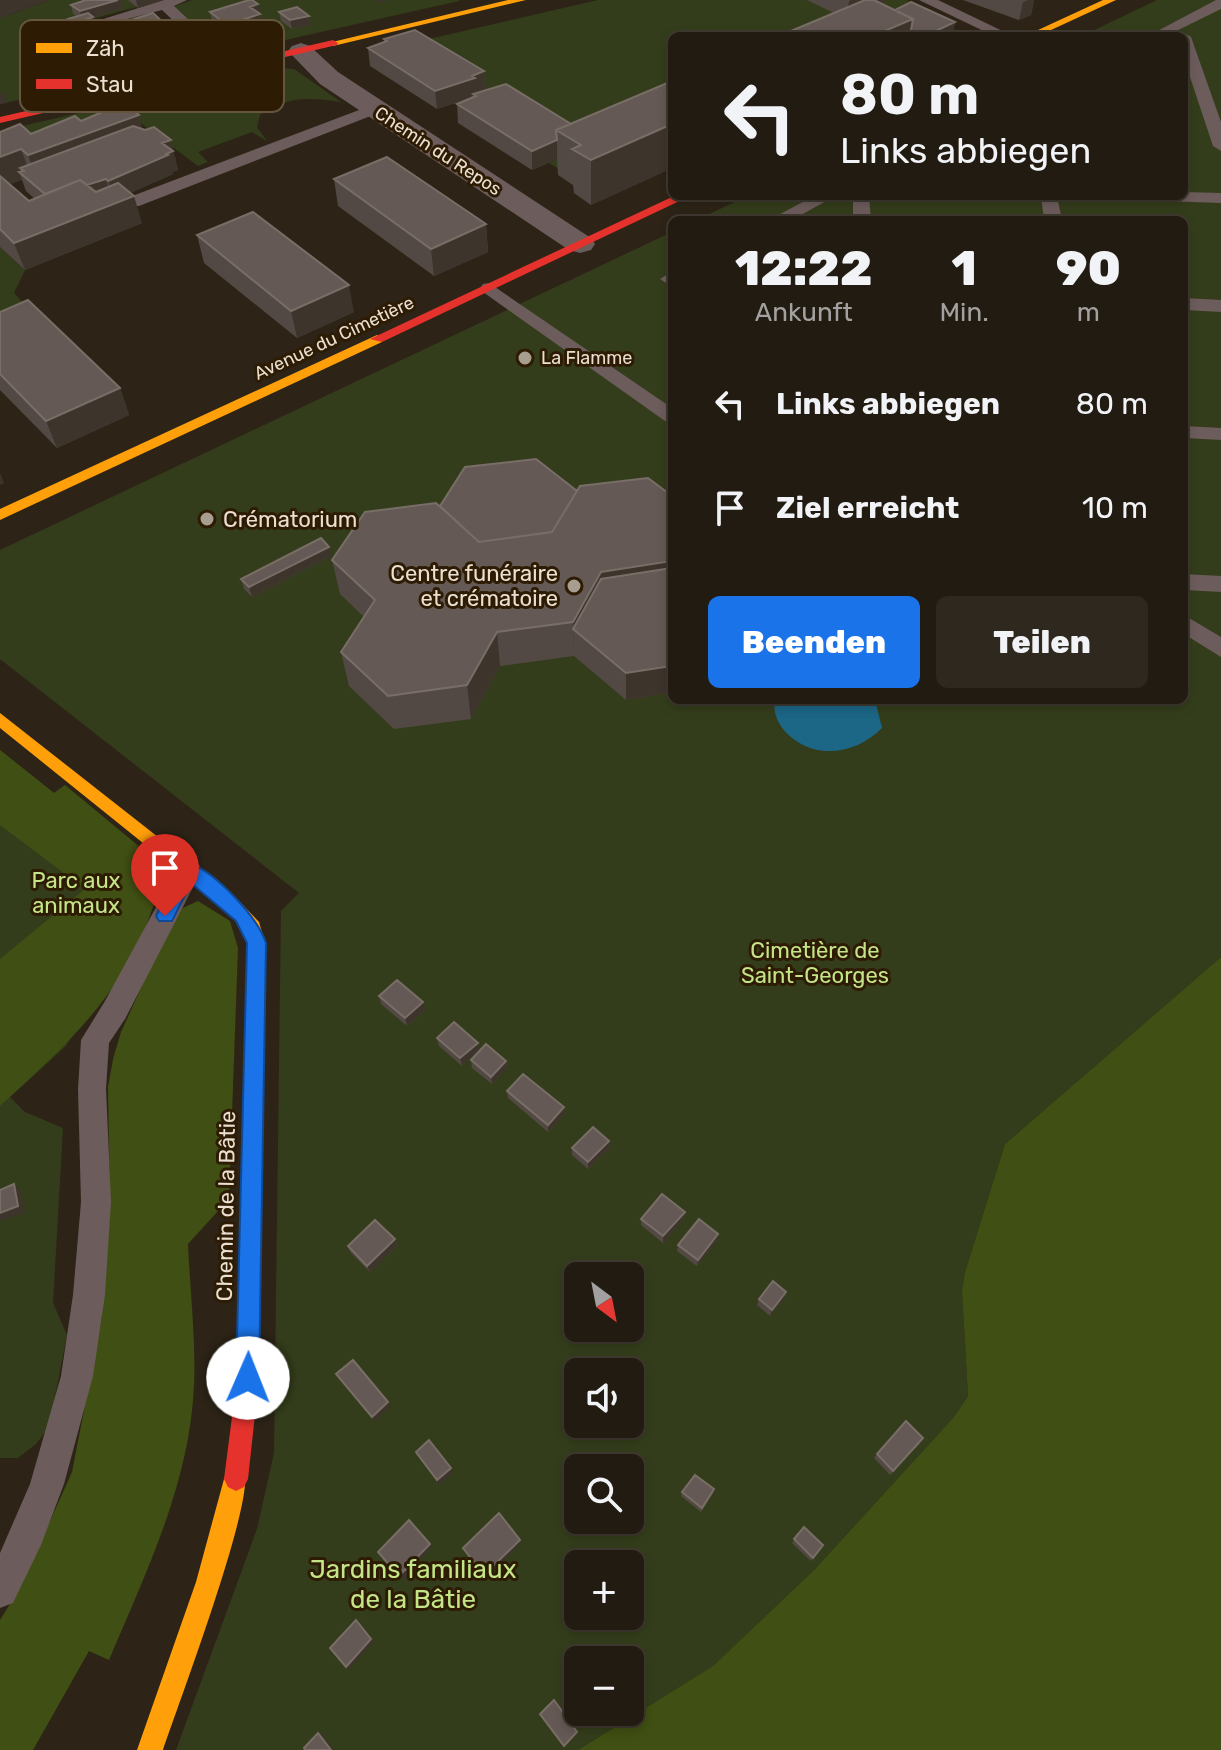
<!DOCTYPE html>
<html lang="de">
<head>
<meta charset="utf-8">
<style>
	:root { --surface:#221b11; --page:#2e281f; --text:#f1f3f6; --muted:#a2a19f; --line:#3f3931; --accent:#1a73e8 }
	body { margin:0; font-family:Rubik,sans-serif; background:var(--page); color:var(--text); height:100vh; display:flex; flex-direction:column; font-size:30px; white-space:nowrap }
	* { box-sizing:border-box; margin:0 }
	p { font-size:26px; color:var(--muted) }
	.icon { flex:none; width:44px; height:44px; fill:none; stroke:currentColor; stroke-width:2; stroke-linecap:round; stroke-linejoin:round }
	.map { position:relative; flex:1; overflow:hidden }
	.sheet { position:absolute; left:668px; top:216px; width:520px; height:488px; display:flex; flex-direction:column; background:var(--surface); border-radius:12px; box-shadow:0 4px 12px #0003,0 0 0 2px var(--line) }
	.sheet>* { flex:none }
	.guide { position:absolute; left:668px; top:32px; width:520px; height:168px; border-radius:12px; box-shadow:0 4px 12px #0003,0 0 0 2px var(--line); background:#221b11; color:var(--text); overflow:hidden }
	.needle { width:52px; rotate:148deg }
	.controls { position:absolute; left:564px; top:1262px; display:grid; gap:16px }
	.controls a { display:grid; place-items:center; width:80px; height:80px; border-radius:12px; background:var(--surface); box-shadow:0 4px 12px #0003,0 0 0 2px var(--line); font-size:40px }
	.pin { position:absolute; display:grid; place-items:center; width:68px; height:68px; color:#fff; margin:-82px -34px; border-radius:50% 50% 50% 0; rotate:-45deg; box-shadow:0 0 8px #0007 }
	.pin .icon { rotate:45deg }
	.me { position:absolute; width:88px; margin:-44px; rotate:1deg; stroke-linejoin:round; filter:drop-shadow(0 0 6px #0008) }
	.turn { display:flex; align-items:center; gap:28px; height:168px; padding:0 40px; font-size:36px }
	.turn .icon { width:104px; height:104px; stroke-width:2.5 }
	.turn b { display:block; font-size:56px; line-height:68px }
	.eta { display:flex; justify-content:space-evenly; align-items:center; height:136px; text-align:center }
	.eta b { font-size:48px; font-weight:800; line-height:56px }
	.primary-button { display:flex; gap:16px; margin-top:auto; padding:16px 40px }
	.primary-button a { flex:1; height:92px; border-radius:12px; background:var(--accent); color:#fff; font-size:32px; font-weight:800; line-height:92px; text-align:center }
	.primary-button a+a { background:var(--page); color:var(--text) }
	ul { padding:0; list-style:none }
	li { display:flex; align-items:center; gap:24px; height:104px; padding:0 40px }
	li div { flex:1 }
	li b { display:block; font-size:30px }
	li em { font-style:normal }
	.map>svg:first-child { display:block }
</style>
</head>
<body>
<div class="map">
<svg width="1221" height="1750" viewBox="0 0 1221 1750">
	<rect width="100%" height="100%" fill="#2d2417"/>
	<path fill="#343d1b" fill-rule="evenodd" d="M50,0H163L88,20L96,27L140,15L192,61L0,104V15L3,17Z
		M192,0H459V1L227,53L172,7Z
		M598,0H907L915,4L904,8L873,36H672V125L564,172L549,163L581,148L417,49L369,53Z
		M1157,0H1221V957L1005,1144L965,1272L962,1292L968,1396L954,1417L815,1569L713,1666L578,1750H176L257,1529L274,1453L281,911L299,893L0,659V550L672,232V700H1184V220H697L747,196H1184V36H1082ZM578,1276H630V1328H578ZM578,1372H630V1424H578ZM578,1468H630V1520H578ZM578,1564H630V1616H578ZM578,1660H630V1712H578Z
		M276,68L294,69L341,102C311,97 285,96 260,115L257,127L267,141L252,132L198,152L208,162L198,166L130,115L0,149V131Z
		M0,247L25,270L14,293L30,310L0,322Z
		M0,750L54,793L65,785L161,874L152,909L66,1046L10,1097L25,1112L63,1128L53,1303L67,1335L49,1427L36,1444L18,1458H0Z"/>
	<path fill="#404f13" d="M0,750L54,793L65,785L158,862C163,883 155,901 148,921C117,1001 61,1050 0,1106V959L85,889L0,825Z
		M198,901L230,921L238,948L229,1199L188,1244C190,1291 196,1339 194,1385C190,1483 146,1572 109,1660L89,1651L33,1750H0V1620L20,1588L72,1472L101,1323L110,1212L108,1087L113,1059L121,1032L176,911Z
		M1221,957V1750H578L713,1666L815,1569L954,1417L968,1396L962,1291L965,1272L1005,1144Z"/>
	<path fill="#1c6686" d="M775,700H875L882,728C867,743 847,752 826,751C800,750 770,727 775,700Z"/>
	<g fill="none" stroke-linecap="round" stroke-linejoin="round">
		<path fill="#6d5c5c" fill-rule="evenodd" d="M164,0H187L174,6L236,64V70H226L162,10L104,25L97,21Z
			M919,0H938L1013,36H994Z
			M1216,0H1221V9L1166,36H1148Z
			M1184,33L1191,37L1221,122V151L1213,146L1184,59V36H1177Z
			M375,104L381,106V112L139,206H127L124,202L127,198Z
			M1184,192L1221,193V203L1164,201L1156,196H1184Z
			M814,196H835L792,220H769Z
			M853,196H869L871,220H853Z
			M1041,196H1057L1062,220H1044Z
			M672,272V287L660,279Z
			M489,283L672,408V423L665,421L483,292L480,288L483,284Z
			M1184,298L1221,300V312L1184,310Z
			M1184,426L1221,428V440L1184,438Z
			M1184,574L1221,576V592L1184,590Z
			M1184,615L1221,637V657L1184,634Z
			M189,859L198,863L202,870L125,1019L109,1043L106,1089L111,1202L105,1295L93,1376L64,1484L41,1545L13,1603L0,1608V1553L30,1484L61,1376L73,1295L81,1202L78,1089L81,1040L105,1001L180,863Z"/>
		<path fill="#6d5c5c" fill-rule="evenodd" d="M301,43L310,46L338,72L591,238L595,244L591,250L580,253L569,250L320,84L288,51L292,46Z"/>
		<path fill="#ff9f0a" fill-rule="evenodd" d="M508,0H526L333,46L328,43Z
			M1103,0H1116L1038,36H1025Z
			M377,335L384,339L382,342L0,520V509Z
			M0,713L237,899L259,922L265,943L263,1122L260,1129L253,1131L246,1129L243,1122L247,943L244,931L225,909L0,728Z
			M236,1467L244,1471C256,1499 177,1708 163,1750H137L196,1582L224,1479L228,1471Z"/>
		<path fill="#e5322d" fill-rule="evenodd" d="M333,40L338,43L337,45L0,123V117Z
			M674,196H690L382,342L370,339Z
			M253,1113L260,1115L263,1122L259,1378L248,1479L244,1487L236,1491L228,1487L224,1479L237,1378L243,1122L246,1115Z"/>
	</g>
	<path fill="#534944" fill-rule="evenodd" d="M86,0H120L123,8L93,17L96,26L76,33L70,28L68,19L77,16L73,14L71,5Z
		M128,0H163L138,8Z
		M807,0H885V2L881,4L895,10L955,22L952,36H779L834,13Z
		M963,0H1034L1031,15L1019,20Z
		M210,12L260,14L262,24L229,34L212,21Z
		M279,12L311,25L292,29L281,21Z
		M113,26L168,27L173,45L133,57L118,44Z
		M384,39L484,71L485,90L476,93L571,124L672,81V168L591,205L574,193L573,185L558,175L557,159L532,170L458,123L457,104L474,97L437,109L370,66L368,48L384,42Z
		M76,53L106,70L91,75L79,63Z
		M81,121L143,129L176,158L175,159L178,170L172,172L173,174L130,193L142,223L25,270L0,247V132L31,134ZM22,180L26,191L35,199L29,201L9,184Z
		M334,179L486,224L488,252L434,276L338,206Z
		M197,235L354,312L297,338L204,263Z
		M0,312L120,388L129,415L57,448L0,390Z
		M577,491L672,496V692L626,700L574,656L500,666L471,719L394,729L349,686L341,652L364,617L340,594L332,560L440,506Z
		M331,556L252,597L244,589L241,579Z
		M379,996L425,1010L407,1026L381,1004Z
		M437,1038L479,1050L462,1066L439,1046Z
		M471,1060L506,1061L507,1068L492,1084L472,1068Z
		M507,1091L564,1107V1115L548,1132L508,1098Z
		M572,1148H609L588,1169L572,1155Z
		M685,1212L684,1218L663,1243L641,1225V1219Z
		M395,1239L397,1246L370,1272L351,1253L348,1246Z
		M717,1240L697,1266L677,1251L678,1245Z
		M786,1292L785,1298L770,1316L757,1305L759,1299Z
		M920,1443L890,1475L874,1458L877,1454Z
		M714,1489L713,1493L701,1512L681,1496L682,1492Z
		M804,1527L823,1545L811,1561L792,1543Z"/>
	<path fill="#3d342c" d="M0,0H50L0,18Z
		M118,0H120L123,8L93,17L96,26L76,33L73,24L82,21L80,11Z
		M136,0H163L138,8Z
		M376,0H391L377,3Z
		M851,0H885V2L846,19L849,1Z
		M1028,0H1034L1031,15L1019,20L1023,2Z
		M258,4L260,14L252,16L250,7Z
		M260,14L262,24L229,34L227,25Z
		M309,16L311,25L292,29L290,20Z
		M913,19L910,36H873Z
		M955,22L952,36H925Z
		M168,27L173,45L133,57L128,39Z
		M103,61L106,70L91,75L89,65Z
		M484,71L485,90L473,94L474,97L437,109L435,91Z
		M3,93L7,103L0,104V94Z
		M139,115L146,142L38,182L28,155Z
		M672,115V168L591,205V160Z
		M171,140L178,170L172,172L173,174L114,200L108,181L162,143Z
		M557,140V159L532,170V151Z
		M21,149L31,176L20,168L23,176L19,172L22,180L0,188V157Z
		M106,179L112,198H49Z
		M134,196L142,223L25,270L14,243Z
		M486,224L488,252L434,276L431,249Z
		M349,285L354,312L297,338L291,311Z
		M120,388L129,415L57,448L46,421Z
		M0,473L4,483L0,485Z
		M329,547L331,556L252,597L249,587Z
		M672,561V595L573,629L574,656L573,622L601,572Z
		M497,632L500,666L471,719L467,685Z
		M672,666V692L626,700V673Z
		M423,1002L425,1010L407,1026L405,1018Z
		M478,1043L479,1050L462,1066L460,1058Z
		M506,1061L507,1068L492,1084L491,1077Z
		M564,1107V1115L548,1132V1125Z
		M609,1141V1148L588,1169V1162Z
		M14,1184L21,1191L24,1213L0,1221V1213Z
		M685,1212L684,1218L663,1243V1236Z
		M718,1234L717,1240L697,1266L698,1260Z
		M395,1239L397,1246L370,1272L367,1266Z
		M786,1292L785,1298L770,1316L772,1310Z
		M388,1402L390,1406L374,1422L372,1417Z
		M451,1468L453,1473L439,1485L437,1480Z
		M520,1540L521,1543L486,1578L484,1575Z
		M430,1544L432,1547L402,1580L399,1576Z
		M356,1620L374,1642L349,1669L346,1667Z
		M318,1733L322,1734L334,1750H331Z"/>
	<path fill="#645954" stroke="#796e67" stroke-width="2" d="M86,0H118L80,11L71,5Z
		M249,0H252L258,4L250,7L260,14L227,25L210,12Z
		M865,0H874L913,19L873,36H779Z
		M911,2L955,22L925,36H910L913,19L895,10Z
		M297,7L309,16L290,20L279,12Z
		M88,13L93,17L73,24L68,19Z
		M153,13L168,27L128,39L113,26Z
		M415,30L484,71L472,76L475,78L435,91L368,48L387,41L384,39Z
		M672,81V124L591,160L572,149L581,145L556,130Z
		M506,84L571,124L556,130L557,140L532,151L457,104L476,96L473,94Z
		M124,103L139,115L28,155L21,149L0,157V132L20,124L31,134L75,116L81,121Z
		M133,126L145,130L154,127L171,140L162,143L173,151L166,154L168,155L108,181L106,179L87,185L80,180L45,194L19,172L24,171L20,168Z
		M387,157L486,224L431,249L334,179Z
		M0,176L29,201L80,180L96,192L118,183L134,196L14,243L0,229Z
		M253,212L349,285L291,311L197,235Z
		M28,300L120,388L46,421L0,374V312Z
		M536,459L577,491L552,532L479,542L440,506L465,467Z
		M648,478L672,496V561L601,572L573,622L497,632L467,685L388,696L341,652L375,600L332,560L365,512L436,503L479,542L552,532L580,486Z
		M321,538L329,547L249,587L241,579Z
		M672,568V666L626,673L573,629L601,579Z
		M397,980L423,1002L405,1018L379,996Z
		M454,1022L478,1043L460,1058L437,1038Z
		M486,1044L506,1061L491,1077L471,1060Z
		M523,1074L564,1107L548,1125L507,1091Z
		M593,1127L609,1141L588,1162L572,1148Z
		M14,1184L18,1206L0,1213V1190Z
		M662,1194L685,1212L663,1236L641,1219Z
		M699,1219L718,1234L698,1260L678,1245Z
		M375,1220L395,1239L367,1266L348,1246Z
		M773,1281L786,1292L772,1310L759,1299Z
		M353,1360L388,1402L372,1417L336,1374Z
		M906,1421L923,1438L893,1471L877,1454Z
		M429,1440L451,1468L437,1480L416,1452Z
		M695,1475L714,1489L702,1508L682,1492Z
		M499,1513L520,1540L484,1575L463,1548Z
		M409,1520L430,1544L399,1576L378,1552Z
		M804,1527L823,1545L813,1558L794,1539Z
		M356,1620L371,1639L346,1667L330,1648Z
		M554,1700L577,1732L564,1746L540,1714Z
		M318,1733L331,1750H305L304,1748Z"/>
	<path fill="#1a73e8" stroke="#114b97" stroke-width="2" d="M189,863C215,872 257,916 266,943L259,1378L256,1386L248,1389L240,1386L236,1378L247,943L236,921L191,883L172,921H159L156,916L159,910L182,865Z"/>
	<g fill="#a89e8f" stroke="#2d1c03" stroke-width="3">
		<circle cx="525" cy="358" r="8"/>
		<circle cx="207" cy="519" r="8"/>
		<circle cx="574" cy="586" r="8"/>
	</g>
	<g text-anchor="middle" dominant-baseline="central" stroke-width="6" stroke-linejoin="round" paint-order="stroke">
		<g font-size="18" fill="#eadfd0" stroke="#2d1c03">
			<text transform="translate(438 151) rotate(33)">Chemin du Repos</text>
			<text transform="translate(334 338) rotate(-25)">Avenue du Cimetière</text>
		</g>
		<g font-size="18" fill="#eadfd0" stroke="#2d1c03" text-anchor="start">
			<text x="541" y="358">La Flamme</text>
		</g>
		<g font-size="22" fill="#eadfd0" stroke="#2d1c03" text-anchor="start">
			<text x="223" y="519">Crématorium</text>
			<text x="558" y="573" text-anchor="end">Centre funéraire<tspan x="558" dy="25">et crématoire</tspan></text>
		</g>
		<g font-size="22" fill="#c4e587" stroke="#2d1c03">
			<text x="76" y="880">Parc aux<tspan x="76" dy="25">animaux</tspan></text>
			<text x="815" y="950">Cimetière de<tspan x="815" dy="25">Saint-Georges</tspan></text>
		</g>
		<g font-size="22" fill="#eadfd0" stroke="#2d1c03">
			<text transform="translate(226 1206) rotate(-89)">Chemin de la Bâtie</text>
		</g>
		<g font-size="26" fill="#c4e587" stroke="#2d1c03">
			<text x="413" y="1569">Jardins familiaux<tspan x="413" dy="30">de la Bâtie</tspan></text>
		</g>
	</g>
	<rect x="20" y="20" width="264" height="92" rx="12" fill="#2d1c03" stroke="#665640" stroke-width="2"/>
	<rect x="36" y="43" width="36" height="10" fill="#ff9f0a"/>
	<rect x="36" y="79" width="36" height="10" fill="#e5322d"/>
	<g font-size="22" fill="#eadfd0">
		<text x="86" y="56">Zäh</text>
		<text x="86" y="92">Stau</text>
	</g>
</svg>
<div class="controls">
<a><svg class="needle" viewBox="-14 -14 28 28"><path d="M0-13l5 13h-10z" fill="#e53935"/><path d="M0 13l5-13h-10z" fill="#a2a19f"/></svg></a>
<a><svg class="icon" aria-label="sound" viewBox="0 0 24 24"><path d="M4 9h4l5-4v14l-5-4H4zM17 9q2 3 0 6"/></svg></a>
<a><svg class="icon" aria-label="search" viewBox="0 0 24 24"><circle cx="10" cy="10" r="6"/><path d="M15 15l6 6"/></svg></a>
<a>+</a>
<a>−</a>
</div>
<div class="pin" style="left:165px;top:916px;background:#d93025"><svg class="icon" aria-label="arrive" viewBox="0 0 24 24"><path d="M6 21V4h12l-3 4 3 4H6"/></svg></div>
<svg class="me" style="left:248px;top:1378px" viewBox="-20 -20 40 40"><circle r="19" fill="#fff"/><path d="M0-13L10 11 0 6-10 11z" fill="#1a73e8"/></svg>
<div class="guide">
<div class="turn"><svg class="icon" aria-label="left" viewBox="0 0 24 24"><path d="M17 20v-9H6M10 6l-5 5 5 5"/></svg><div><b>80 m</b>Links abbiegen</div></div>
</div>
<section class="sheet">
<div class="eta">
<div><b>12:22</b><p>Ankunft</p></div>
<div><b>1</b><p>Min.</p></div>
<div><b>90</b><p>m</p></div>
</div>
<ul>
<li><svg class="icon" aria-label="left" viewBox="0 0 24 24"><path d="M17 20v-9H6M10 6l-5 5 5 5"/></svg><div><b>Links abbiegen</b></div><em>80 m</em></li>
<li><svg class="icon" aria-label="arrive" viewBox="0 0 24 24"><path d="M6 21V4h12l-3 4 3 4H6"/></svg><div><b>Ziel erreicht</b></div><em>10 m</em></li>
</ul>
<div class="primary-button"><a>Beenden</a><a>Teilen</a></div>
</section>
</div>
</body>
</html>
